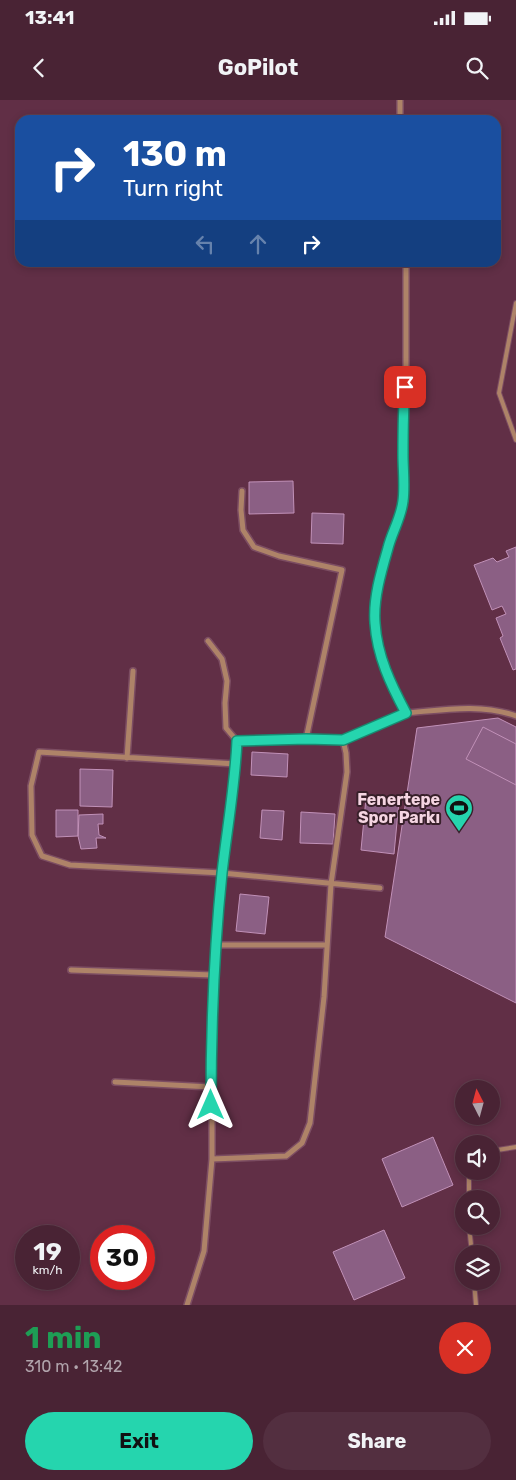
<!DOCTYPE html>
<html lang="en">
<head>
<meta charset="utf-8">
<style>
	:root { --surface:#492334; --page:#532f40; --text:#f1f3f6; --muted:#b1a4ac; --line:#61404f; --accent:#25d5ae }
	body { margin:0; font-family:Rubik,sans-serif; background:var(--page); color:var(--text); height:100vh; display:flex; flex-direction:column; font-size:19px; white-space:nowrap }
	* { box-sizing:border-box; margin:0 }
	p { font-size:16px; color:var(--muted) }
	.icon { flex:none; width:28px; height:28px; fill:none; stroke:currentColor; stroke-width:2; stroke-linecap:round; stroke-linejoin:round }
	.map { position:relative; height:1205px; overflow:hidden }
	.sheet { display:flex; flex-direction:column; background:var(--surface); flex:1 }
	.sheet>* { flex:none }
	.hud { position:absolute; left:15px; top:15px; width:486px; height:152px; border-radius:15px; box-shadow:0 2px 8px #0003,0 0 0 1px var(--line); background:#1a4fa0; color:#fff; overflow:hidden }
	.needle { width:32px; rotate:354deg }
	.fabs { position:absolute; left:455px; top:980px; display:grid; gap:10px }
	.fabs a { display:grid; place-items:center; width:45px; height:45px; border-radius:50%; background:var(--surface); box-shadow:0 2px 8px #0003,0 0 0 1px var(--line); font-size:25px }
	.speed { position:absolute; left:15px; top:1125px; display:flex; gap:10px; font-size:25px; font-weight:700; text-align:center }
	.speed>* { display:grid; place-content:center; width:65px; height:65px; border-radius:50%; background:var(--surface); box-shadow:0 2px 8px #0003,0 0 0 1px var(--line); line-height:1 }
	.speed small { font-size:12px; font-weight:400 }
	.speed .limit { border:8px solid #d22; background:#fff; color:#111 }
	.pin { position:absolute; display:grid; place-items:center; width:42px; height:42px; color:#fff; margin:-21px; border-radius:10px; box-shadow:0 2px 8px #0006 }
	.me { position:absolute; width:55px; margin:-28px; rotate:0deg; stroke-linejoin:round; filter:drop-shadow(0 0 4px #0008) }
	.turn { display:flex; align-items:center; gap:18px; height:105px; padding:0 25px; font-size:22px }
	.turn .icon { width:65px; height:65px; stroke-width:2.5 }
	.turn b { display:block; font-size:35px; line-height:42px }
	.lanes { display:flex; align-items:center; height:48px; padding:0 25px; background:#0003; justify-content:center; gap:25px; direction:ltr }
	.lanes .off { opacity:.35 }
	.round { display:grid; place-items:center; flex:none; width:52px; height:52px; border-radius:26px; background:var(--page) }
	.head { display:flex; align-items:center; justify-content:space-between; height:85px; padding:0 25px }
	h1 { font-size:30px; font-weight:700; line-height:38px; color:#1e9e55 }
	.action { display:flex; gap:10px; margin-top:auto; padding:10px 25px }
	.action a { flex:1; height:58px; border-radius:30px; background:var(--accent); color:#111; font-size:20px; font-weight:700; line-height:58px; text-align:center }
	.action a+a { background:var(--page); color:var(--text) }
	.status { display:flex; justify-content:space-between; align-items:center; height:35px; padding:0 25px; background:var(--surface); direction:ltr }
	.status svg { height:14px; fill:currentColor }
	header { display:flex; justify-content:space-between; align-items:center; height:65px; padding:0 25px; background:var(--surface); font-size:22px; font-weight:700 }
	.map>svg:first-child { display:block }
</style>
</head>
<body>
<div class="status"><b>13:41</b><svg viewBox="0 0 49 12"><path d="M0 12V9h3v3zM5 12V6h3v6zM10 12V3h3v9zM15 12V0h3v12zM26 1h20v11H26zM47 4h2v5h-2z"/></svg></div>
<header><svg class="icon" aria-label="back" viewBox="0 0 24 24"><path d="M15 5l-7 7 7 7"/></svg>GoPilot<svg class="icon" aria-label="search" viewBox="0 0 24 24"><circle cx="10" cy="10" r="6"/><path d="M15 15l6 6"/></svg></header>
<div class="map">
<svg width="516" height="1205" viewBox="0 0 516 1205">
	<rect width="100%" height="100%" fill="#612f46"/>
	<path fill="#8b5f84" stroke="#c191b8" d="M293,381L294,413L249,414V382Z
		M312,413L344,414L343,444L311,443Z
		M516,447V569L513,570L500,538L503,536L496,518L506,514L502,506L492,510L474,465L493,458L497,462L509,457L506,451Z
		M498,618L516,627V903L385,837L417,628Z
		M483,627L516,644V685L466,659Z
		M252,652L288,654L287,677L251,675Z
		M80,669L113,670L112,707L80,706Z
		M366,698L399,701L394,754L361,750Z
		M56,710H78V736L56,737Z
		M262,710L284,711L282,740L260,738Z
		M301,712L335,714L333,744L300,743Z
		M103,714V724H98L99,735L106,738H96L97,748L81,749L78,736L79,715Z
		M240,794L269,797L265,834L236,831Z
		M433,1037L453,1085L402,1107L382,1059Z
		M384,1130L405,1178L354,1200L333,1152Z"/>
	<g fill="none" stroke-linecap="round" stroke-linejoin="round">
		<g stroke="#7c4d62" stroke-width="6">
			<path id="lane" d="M516,203L499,293L516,340
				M491,1051L516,1047
				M469,1099V1071
				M469,1126L472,1154
				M474,1181L476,1205"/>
		</g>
		<g stroke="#7c4d62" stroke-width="8">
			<path id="street" d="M400,20V0
				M406,162V273L403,315V401L396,426L388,446L380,479L376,498L375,523L381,554L387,577L406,613C442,610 481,603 516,616
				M242,391L241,410L243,430L254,447L279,456L342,470L306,639
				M208,541L222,559L227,581L225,603L226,628L237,641L306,639L343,640L406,613
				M127,658L133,571
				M236,664L39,652L31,686L32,735L42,756L70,765L222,773L380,788
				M215,845H327
				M71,870L213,875
				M115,982L211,987
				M212,1059L286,1056L302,1043L310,1023L324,897L331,784L347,672L346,653L343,640
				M187,1205L204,1151L212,1059V904L213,875L222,773L236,664L237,641"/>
		</g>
		<use href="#lane" stroke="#ae8368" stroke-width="4"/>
		<use href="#street" stroke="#ae8368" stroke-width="5"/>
	</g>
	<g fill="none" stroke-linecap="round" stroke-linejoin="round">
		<g stroke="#188a71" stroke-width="12">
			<path id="route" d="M211,1005C211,927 214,850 222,773C227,729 235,685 237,641L306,639L343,640L406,613C391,585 377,556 375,523C373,499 381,472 388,448C392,432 401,418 403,401C405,386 403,370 403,355C403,332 403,310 405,287"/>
		</g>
		<use href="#route" stroke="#25d5ae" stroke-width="9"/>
	</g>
	<defs>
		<g id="stadium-pin" transform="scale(1.4375)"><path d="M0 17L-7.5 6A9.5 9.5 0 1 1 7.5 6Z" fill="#25d5ae" stroke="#38202a"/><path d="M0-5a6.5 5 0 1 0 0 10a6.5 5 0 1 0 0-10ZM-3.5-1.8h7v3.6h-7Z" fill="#111"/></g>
	</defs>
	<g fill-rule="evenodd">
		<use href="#stadium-pin" x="459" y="708"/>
	</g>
	<g text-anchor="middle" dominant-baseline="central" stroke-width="4" stroke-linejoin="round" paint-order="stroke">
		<g font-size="16" font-weight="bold" fill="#f5d5e2" stroke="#38202a" text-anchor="end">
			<text x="440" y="699">Fenertepe<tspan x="440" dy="18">Spor Parkı</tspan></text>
		</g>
	</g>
</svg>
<div class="fabs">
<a><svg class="needle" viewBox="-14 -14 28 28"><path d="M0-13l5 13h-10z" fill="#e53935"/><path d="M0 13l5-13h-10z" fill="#b1a4ac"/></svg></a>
<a><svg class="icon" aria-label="sound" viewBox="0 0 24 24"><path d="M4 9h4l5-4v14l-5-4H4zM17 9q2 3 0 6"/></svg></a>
<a><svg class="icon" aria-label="search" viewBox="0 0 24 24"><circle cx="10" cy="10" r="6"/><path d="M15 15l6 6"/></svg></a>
<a><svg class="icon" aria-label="layers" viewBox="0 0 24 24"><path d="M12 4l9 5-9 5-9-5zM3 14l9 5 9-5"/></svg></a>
</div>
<div class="speed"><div>19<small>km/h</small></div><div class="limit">30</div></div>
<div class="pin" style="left:405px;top:287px;background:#d93025"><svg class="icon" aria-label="arrive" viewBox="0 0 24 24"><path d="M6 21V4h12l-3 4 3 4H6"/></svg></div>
<svg class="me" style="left:211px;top:1005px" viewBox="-20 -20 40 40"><path d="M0-17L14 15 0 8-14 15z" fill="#25d5ae" stroke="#fff" stroke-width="4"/></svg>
<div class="hud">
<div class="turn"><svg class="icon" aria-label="right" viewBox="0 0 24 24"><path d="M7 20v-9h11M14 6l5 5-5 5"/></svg><div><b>130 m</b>Turn right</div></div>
<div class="lanes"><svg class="icon off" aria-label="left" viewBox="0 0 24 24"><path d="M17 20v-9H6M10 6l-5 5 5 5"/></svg><svg class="icon off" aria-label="ahead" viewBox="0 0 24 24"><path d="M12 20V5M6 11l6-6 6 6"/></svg><svg class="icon" aria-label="right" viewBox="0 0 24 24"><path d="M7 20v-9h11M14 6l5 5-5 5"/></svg></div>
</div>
</div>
<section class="sheet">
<div class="head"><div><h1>1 min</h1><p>310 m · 13:42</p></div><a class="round" style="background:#d93025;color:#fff"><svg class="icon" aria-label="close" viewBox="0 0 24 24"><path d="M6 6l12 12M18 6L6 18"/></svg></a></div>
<div class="action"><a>Exit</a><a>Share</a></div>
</section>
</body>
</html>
